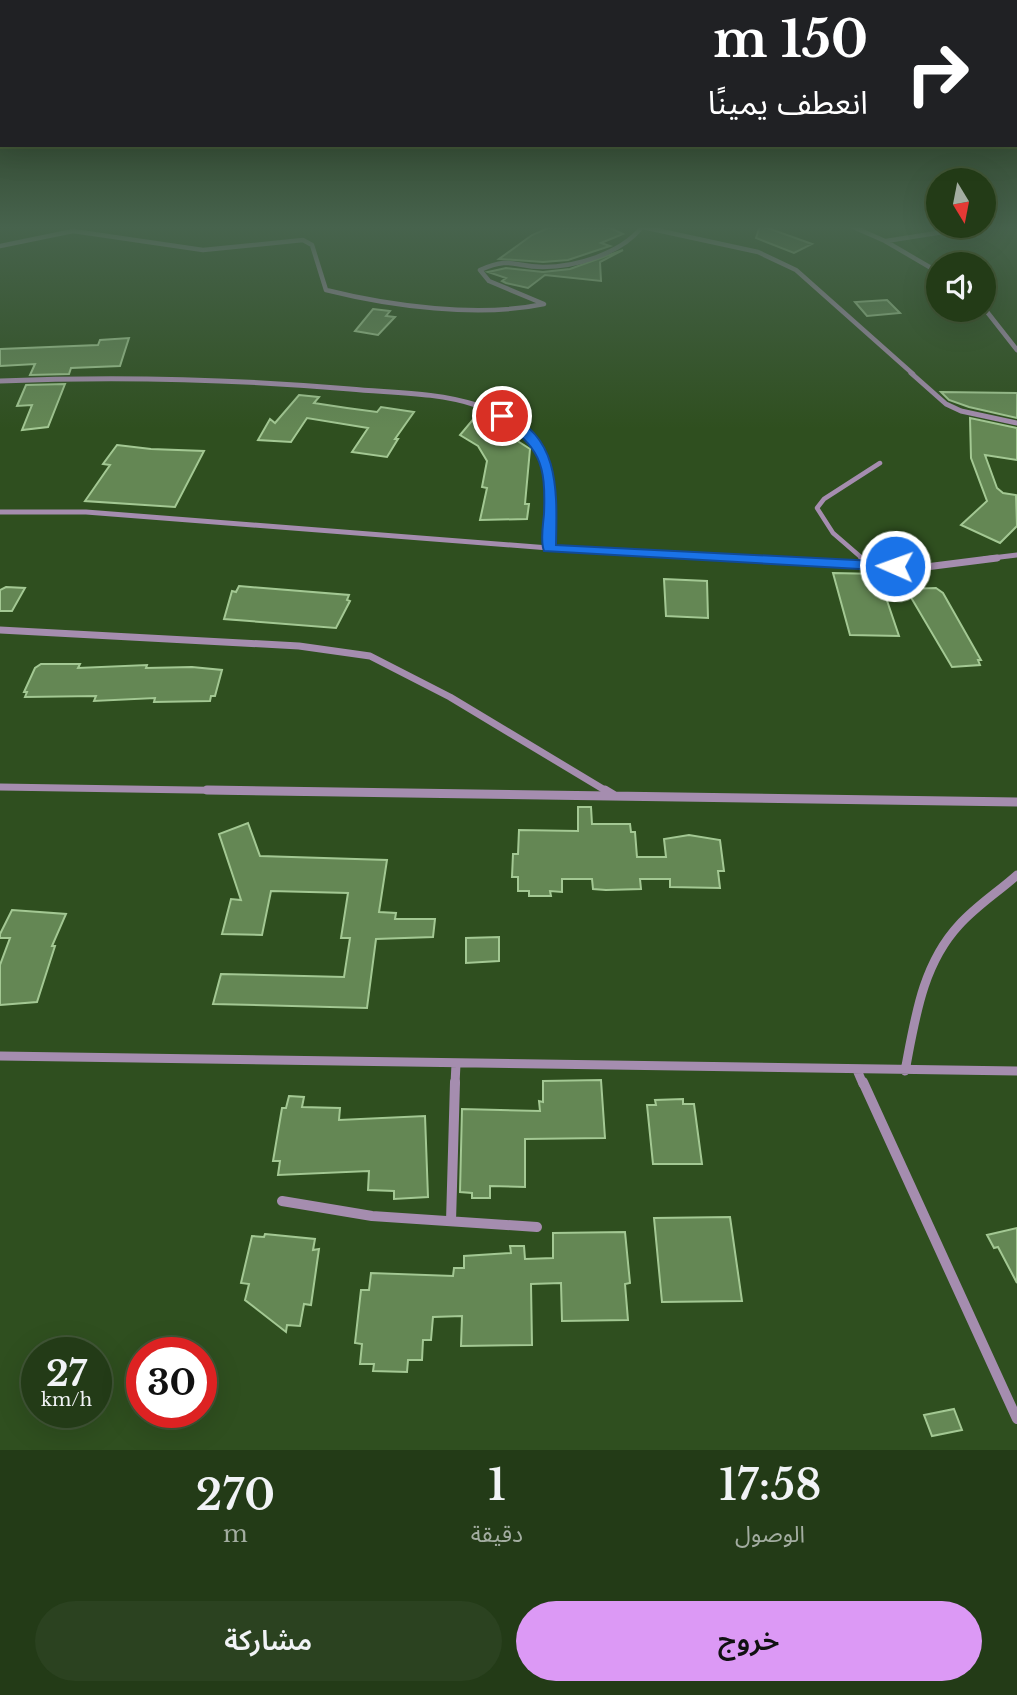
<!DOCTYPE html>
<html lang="ar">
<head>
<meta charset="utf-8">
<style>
	:root { --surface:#233b17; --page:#2b4220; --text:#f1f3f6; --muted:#a3ada1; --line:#405536; --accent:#dc99f5 }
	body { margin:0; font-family:"Libre Baskerville","Noto Sans Arabic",serif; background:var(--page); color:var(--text); direction:rtl; height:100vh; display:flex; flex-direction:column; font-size:26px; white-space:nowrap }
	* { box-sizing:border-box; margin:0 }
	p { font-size:23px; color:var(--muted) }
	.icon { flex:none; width:38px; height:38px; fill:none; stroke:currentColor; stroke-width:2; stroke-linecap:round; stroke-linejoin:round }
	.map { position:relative; height:1450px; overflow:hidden; direction:ltr }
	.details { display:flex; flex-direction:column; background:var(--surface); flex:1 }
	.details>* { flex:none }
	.top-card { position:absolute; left:0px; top:0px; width:1018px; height:147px; box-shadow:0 7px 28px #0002,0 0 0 2px var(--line); direction:rtl; background:#202124; color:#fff; overflow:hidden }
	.needle { width:46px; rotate:170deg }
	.buttons { position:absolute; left:926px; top:168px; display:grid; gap:14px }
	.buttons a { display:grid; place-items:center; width:70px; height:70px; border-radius:50%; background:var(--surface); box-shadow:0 7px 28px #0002,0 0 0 2px var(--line); font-size:35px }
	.speed { position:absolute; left:21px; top:1337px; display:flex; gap:14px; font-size:35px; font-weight:700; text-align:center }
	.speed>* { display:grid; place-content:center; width:91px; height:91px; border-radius:50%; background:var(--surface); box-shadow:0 7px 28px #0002,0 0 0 2px var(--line); line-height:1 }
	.speed small { font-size:18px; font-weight:400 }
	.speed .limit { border:10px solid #d22; background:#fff; color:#111 }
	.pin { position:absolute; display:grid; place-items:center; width:60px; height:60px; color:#fff; margin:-30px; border:4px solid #fff; border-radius:50%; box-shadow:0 2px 7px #0007 }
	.me { position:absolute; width:77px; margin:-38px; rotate:272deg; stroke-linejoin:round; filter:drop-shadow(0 0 5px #0008) }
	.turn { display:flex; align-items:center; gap:24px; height:147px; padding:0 35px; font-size:32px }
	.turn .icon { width:91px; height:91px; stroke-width:2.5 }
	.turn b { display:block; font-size:49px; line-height:60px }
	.eta { display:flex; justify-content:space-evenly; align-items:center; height:119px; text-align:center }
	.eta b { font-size:42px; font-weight:600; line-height:49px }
	.primary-button { display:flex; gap:14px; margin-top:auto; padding:14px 35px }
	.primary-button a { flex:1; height:80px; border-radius:42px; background:var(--accent); color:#111; font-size:28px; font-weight:600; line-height:80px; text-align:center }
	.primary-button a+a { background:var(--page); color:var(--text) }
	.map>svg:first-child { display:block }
</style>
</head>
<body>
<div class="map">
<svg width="1017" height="1450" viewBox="0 0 1017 1450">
	<rect width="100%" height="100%" fill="#2f4f1f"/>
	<path fill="#648754" stroke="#a3c893" stroke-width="2" d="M553,226H606L623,234L601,243L610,246L568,260L543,262L499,259L532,235Z
		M760,226H762L812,244L794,253L756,238Z
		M623,250L600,262L601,281L545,275L528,288L506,283L502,281L506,278L488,272L506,268L543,272L570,269Z
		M887,300L900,313L867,316L855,302Z
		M373,309L390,311L386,316L395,317L378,335L355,331Z
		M129,338L120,366L71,368L69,374L30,375L35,364L0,366V349L98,345L100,340Z
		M65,384L48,427L22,430L32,405L17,406L26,385Z
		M941,392L1017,393V418L969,407L949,400Z
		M299,395L319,397L314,403L347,408L377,412L381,407L414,412L395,439H398L387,457L352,452L368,428L307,418L291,442L258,440L270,419L275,423Z
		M475,417L495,421L509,431L505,433L530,449L525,504H529L527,519L480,520L487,488L482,487L487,461L478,446L460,435Z
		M970,418L1017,428V460L985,455L997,488L1003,493L1016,495L1017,526L1000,543L961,525L987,501L971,458Z
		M117,445L151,449L204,451L175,507L85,501L110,465L103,464Z
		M833,573L878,574L899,636L850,635Z
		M664,579L707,581L708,618L666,616Z
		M239,586L349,595L347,600L350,601L336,628L224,619L232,591L236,592Z
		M6,587L25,588L12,611H0V590Z
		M936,588L943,593L981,660H978L980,665L952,667L906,589Z
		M41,664H80L78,668L147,665L146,668L192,667L222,670L215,696H211L210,701L154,702L155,698L94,701L96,696L25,697L27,692H24L35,668Z
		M578,807H591L592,824H630L631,832H635L637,857H666L664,839L689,835L720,840L724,871H718L720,888L670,887V879H640L641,889L606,890L593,889L592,879H562V892L550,891L551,896H529V891H518V877H512L513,854H518L519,830L578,831Z
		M248,823L260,856L387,860L379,912L396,913L395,919H435L433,937L376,939L367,1008L213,1004L221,974L344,977L350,938H341L348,893L271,891L262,935L222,934L231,899L241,900L219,834Z
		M12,910L66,914L52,946H55L37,1002L0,1005V965L10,938H0V934Z
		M499,937V961L466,963V938Z
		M601,1080L605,1138L525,1139V1187L490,1186V1198H472V1193L460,1192L462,1109L540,1111L539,1101L543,1102V1081Z
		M289,1096L304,1097L302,1107L340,1108L339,1120L425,1116L428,1197L394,1199V1191L368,1190L369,1171L278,1175L280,1161H273L282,1108H286Z
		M683,1099V1104H694L702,1164H653L647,1105H656L655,1100Z
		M730,1217L742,1301L662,1302L654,1218Z
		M1017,1228V1283L998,1247L994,1248L987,1235Z
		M625,1232L630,1283L625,1284L628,1320L562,1321L561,1283L531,1284L532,1345L461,1346L462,1316L433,1317L431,1340H423L422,1360H408L407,1372L373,1371L374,1364H360L362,1344L355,1343L361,1290H369L371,1273L453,1276L454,1268H464V1256L511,1253L510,1246H524L525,1259L553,1258V1233Z
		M265,1234L315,1239L313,1250L319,1249L311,1305L304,1304L300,1326L287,1325L286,1332L245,1300L249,1284L241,1283L252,1236L264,1237Z
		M954,1409L962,1430L932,1436L924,1415Z"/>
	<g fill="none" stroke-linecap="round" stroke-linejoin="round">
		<path stroke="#a58daf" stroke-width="4.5" d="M863,559L833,533L817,508L824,499L880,463"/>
		<path stroke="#a58daf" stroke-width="5" d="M861,558L872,566"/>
		<path stroke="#a58daf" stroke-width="4.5" d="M638,226L758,252L796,270L913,374
			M851,226L885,241L938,272
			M886,241L943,232L958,236
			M0,246L73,231L203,250L303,240L312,245L326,290C390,306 479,318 544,304L489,281L480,270C512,256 513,267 543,267C575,267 620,254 641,228
			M984,308L1017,350"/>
		<path stroke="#a58daf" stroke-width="5" d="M911,373L946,404L961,411L1017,423
			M0,381C117,376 233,379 350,389C392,393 436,392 476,405C496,411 517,420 532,436C558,464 552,513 549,548
			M0,512H86L549,548L758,559
			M984,559L1017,555"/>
		<path stroke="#a58daf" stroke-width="7" d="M726,558L918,568L997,558
			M0,630L299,646L370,656L450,697L608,792
			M0,787L326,792"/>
		<path stroke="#a58daf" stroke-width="9" d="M207,790L1017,802
			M605,790L615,796
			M0,1056L1017,1071
			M857,1070L863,1084
			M905,1071C915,1019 922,965 959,925C976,906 998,892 1017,875
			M455,1084L456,1064"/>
		<path stroke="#a58daf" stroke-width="10" d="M863,1082L1017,1419
			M282,1201L372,1216L537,1227
			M451,1221L455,1082"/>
	</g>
	<linearGradient id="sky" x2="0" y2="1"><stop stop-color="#1a2b11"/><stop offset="0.53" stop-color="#47634d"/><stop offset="1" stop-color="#47634d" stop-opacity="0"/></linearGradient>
	<rect width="1017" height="429" fill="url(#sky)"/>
	<path fill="#1a73e8" stroke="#114b97" stroke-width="2" d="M502,413C561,433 557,493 556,545L895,562L902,566L895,571L544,551C540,541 543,526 544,514C546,463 540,447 498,419L497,416Z"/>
</svg>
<div class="buttons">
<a><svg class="needle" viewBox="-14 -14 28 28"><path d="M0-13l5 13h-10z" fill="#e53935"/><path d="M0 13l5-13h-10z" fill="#a3ada1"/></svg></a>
<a><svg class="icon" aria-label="sound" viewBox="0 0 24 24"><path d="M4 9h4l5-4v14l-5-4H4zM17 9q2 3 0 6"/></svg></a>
</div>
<div class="speed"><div>27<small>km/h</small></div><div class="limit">30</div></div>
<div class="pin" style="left:502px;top:416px;background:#d93025"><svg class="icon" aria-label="arrive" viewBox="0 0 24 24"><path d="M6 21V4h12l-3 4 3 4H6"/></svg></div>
<svg class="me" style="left:895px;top:566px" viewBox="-20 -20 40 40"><circle r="17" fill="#1a73e8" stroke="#fff" stroke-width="3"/><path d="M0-11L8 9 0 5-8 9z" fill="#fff"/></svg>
<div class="top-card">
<div class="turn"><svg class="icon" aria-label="right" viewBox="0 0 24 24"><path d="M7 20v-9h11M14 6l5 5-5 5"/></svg><div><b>150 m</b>انعطف يمينًا</div></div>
</div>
</div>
<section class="details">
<div class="eta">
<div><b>17:58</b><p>الوصول</p></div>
<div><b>1</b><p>دقيقة</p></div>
<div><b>270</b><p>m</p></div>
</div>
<div class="primary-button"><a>خروج</a><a>مشاركة</a></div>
</section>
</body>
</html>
